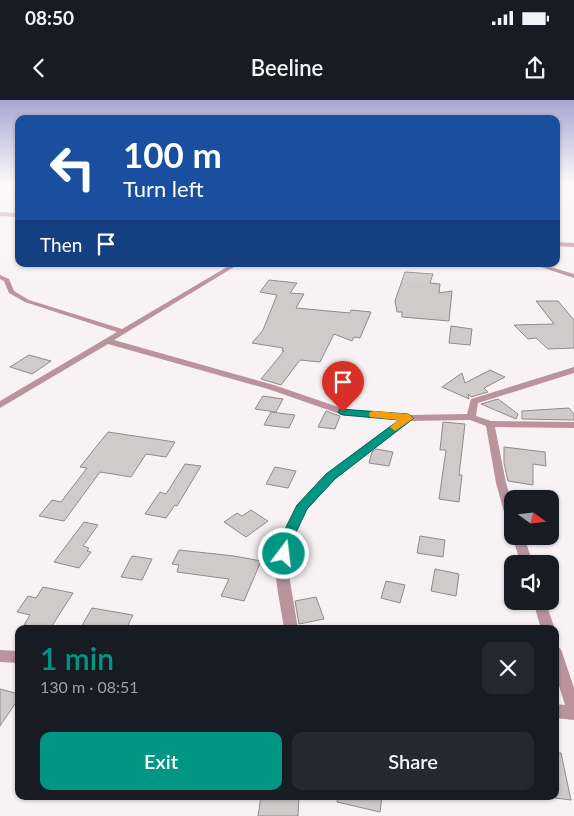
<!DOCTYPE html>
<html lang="en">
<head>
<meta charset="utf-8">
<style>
	:root { --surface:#171b24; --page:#242831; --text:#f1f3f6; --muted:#9ea1a6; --accent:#019584 }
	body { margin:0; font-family:Lato,sans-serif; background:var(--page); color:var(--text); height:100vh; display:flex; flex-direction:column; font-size:19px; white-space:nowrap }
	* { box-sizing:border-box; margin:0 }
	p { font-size:16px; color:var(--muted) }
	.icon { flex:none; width:28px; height:28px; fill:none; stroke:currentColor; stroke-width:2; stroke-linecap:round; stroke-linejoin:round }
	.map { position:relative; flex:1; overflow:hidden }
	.panel { position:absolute; left:15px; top:525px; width:544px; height:175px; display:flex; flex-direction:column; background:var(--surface); border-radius:10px; box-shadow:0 1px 4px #0004 }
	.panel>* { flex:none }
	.hud { position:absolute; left:15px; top:15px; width:545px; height:152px; border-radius:10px; box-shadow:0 1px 4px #0004; background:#1a4fa0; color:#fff; overflow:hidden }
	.needle { width:32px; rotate:105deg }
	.fabs { position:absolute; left:504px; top:390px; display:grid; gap:10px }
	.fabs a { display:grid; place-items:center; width:55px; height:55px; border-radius:10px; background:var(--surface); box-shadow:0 1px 4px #0004; font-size:25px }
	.pin { position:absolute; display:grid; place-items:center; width:42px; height:42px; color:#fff; margin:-51px -21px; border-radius:50% 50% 50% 0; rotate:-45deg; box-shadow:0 0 5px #0007 }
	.pin .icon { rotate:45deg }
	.me { position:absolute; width:55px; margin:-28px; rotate:15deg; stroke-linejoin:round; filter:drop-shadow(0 0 4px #0008) }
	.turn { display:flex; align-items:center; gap:18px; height:105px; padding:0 25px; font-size:22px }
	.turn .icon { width:65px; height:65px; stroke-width:2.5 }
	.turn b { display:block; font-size:35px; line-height:42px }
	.then { display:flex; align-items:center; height:48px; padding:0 25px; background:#0003; gap:10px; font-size:19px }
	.round { display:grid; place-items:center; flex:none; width:52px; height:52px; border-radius:10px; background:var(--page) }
	.summary { display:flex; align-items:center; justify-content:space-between; height:85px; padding:0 25px }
	h1 { font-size:30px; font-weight:600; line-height:38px; color:var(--accent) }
	.primary-button { display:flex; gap:10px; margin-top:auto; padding:10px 25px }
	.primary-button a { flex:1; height:58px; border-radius:10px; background:var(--accent); color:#fff; font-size:20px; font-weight:600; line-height:58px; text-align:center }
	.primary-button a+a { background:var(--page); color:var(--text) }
	.status { display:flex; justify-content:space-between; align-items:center; height:35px; padding:0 25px; background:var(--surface); direction:ltr }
	.status svg { height:14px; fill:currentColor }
	header { display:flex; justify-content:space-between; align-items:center; height:65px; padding:0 25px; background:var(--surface); font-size:22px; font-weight:600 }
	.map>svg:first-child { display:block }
</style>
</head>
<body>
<div class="status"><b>08:50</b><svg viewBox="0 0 49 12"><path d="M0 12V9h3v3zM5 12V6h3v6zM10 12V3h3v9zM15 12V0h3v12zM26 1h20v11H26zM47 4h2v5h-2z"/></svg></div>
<header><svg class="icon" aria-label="back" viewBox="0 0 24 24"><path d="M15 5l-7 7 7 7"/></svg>Beeline<svg class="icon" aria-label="share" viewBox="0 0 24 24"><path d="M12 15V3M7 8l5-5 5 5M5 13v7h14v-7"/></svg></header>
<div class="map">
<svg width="574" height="716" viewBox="0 0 574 716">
	<rect width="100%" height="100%" fill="#f9f2f4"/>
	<path fill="#d1cacb" stroke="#918a8c" d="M405,172L433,174L430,183L440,184L439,193L452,191L449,221L402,217V212H397L395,201Z
		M269,180L297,183L290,193L304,194L296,208L350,213L351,210L371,212L360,238L354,237L352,241L334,234L320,262L300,260L281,285L261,279L284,251H282L283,248L252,243L263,230L277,195L260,192Z
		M536,201H558L574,220V248L548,249L536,238L528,239L514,225L554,224Z
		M451,226L472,229L470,245L449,243Z
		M29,255L51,261L32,274L10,267Z
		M490,270L505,277L484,288L488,292L471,297L468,294L469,299L442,287L462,273L465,283Z
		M263,296L283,299L276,312L255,309Z
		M498,299L518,314L516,319L481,304Z
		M569,308L574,314V320L522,319V311Z
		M326,311L340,316L335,329L318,327Z
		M271,312L295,315L289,328L264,325Z
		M443,322L465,324L459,375H462L459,402L439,399L446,350H440Z
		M108,332L175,342L166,357L146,354L131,377L100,372L64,421L39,416L52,400L61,402L87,368L80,367Z
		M504,347L545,352L546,366L533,364V385L508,381L504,363Z
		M376,349L393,352L389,366L369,363L372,352Z
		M185,364L201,366L177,406L175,405L166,418L145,414L160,392L166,394Z
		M275,367L296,371L288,388L266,384Z
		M251,410L268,421L246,437L224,422L237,413L242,416Z
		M84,422L98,425L83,446L89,448L87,451L91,452L79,468L54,462Z
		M420,436L445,440L443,457L417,453Z
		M179,450L234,456L261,461L244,501L221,496L229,479L177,472L179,465L172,464Z
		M132,456L152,459L142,480L121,477Z
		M435,469L459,474L456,496L431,491Z
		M386,481L405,485L400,503L381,498Z
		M43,487L73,493L50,529L24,525L30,515L17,512L28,496L36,498Z
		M316,497L324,519L299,524L295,501Z
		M92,508L133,515L126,529H80Z
		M0,589L19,594V598L0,626Z
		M555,653H561L571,700L555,698Z
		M261,696H299L298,716H258Z
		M338,696H382L380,712L337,702Z"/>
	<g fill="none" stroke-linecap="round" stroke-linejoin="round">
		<path fill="#ba939d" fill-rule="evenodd" d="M0,112L19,113V117L0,116Z
			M556,142L574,143V147L556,146Z
			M232,164H239L114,240L274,285L344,309L408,315L467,314L471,299L574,267V273L478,303L476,316L491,321L574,322V328L495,327L506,383L512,403V423L508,422L506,419L496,383L486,326L470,320L410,321L335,378L307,410L292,439L288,469L298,529H284C282,511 275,485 276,468C279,397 349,358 399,320L340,314L268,289L108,244L0,308V301L117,232L25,202L9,193L4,181L0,179V175L9,179L14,191L29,200L122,229Z
			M532,164H541L574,174V178Z
			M512,436H524L533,464H521Z
			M533,501H545L555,529H541Z
			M555,546L560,548L562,552L574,588V620L555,618V604L565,605L555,573Z
			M0,550L19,551V563L0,562Z"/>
	</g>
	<linearGradient id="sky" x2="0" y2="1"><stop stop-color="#a7a6d0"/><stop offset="0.45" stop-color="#fcf9fa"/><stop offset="1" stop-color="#fcf9fa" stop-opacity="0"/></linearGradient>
	<rect width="574" height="185" fill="url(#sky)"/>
	<path fill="#019584" stroke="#016156" d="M340,309L408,314L414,318L335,379L307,409L293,439L289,457H280L278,454L280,439L297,405L326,374L399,320L343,315L340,314L338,312Z"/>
	<path fill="#f59e0b" d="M374,311L408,314L414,318L395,331L390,327L398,320L370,317L369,314L370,312Z"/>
</svg>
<div class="fabs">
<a><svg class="needle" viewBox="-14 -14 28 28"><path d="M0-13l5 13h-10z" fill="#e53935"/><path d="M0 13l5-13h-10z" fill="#9ea1a6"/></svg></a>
<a><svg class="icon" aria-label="sound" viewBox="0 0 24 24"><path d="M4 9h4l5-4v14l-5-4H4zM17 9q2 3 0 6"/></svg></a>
</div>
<div class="pin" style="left:343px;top:312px;background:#d93025"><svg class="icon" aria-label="arrive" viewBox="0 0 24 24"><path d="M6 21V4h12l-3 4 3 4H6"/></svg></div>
<svg class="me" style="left:284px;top:454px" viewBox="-20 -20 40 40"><circle r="17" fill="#019584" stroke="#fff" stroke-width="3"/><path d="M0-11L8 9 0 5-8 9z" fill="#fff"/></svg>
<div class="hud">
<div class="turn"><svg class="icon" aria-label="left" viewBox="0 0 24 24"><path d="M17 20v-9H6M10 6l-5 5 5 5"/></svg><div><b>100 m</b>Turn left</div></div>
<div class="then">Then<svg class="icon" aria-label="arrive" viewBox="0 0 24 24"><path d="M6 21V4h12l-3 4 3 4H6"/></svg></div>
</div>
<section class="panel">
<div class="summary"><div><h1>1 min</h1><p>130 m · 08:51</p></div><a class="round"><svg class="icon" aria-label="close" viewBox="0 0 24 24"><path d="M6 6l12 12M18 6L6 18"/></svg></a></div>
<div class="primary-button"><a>Exit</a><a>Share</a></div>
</section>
</div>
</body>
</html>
